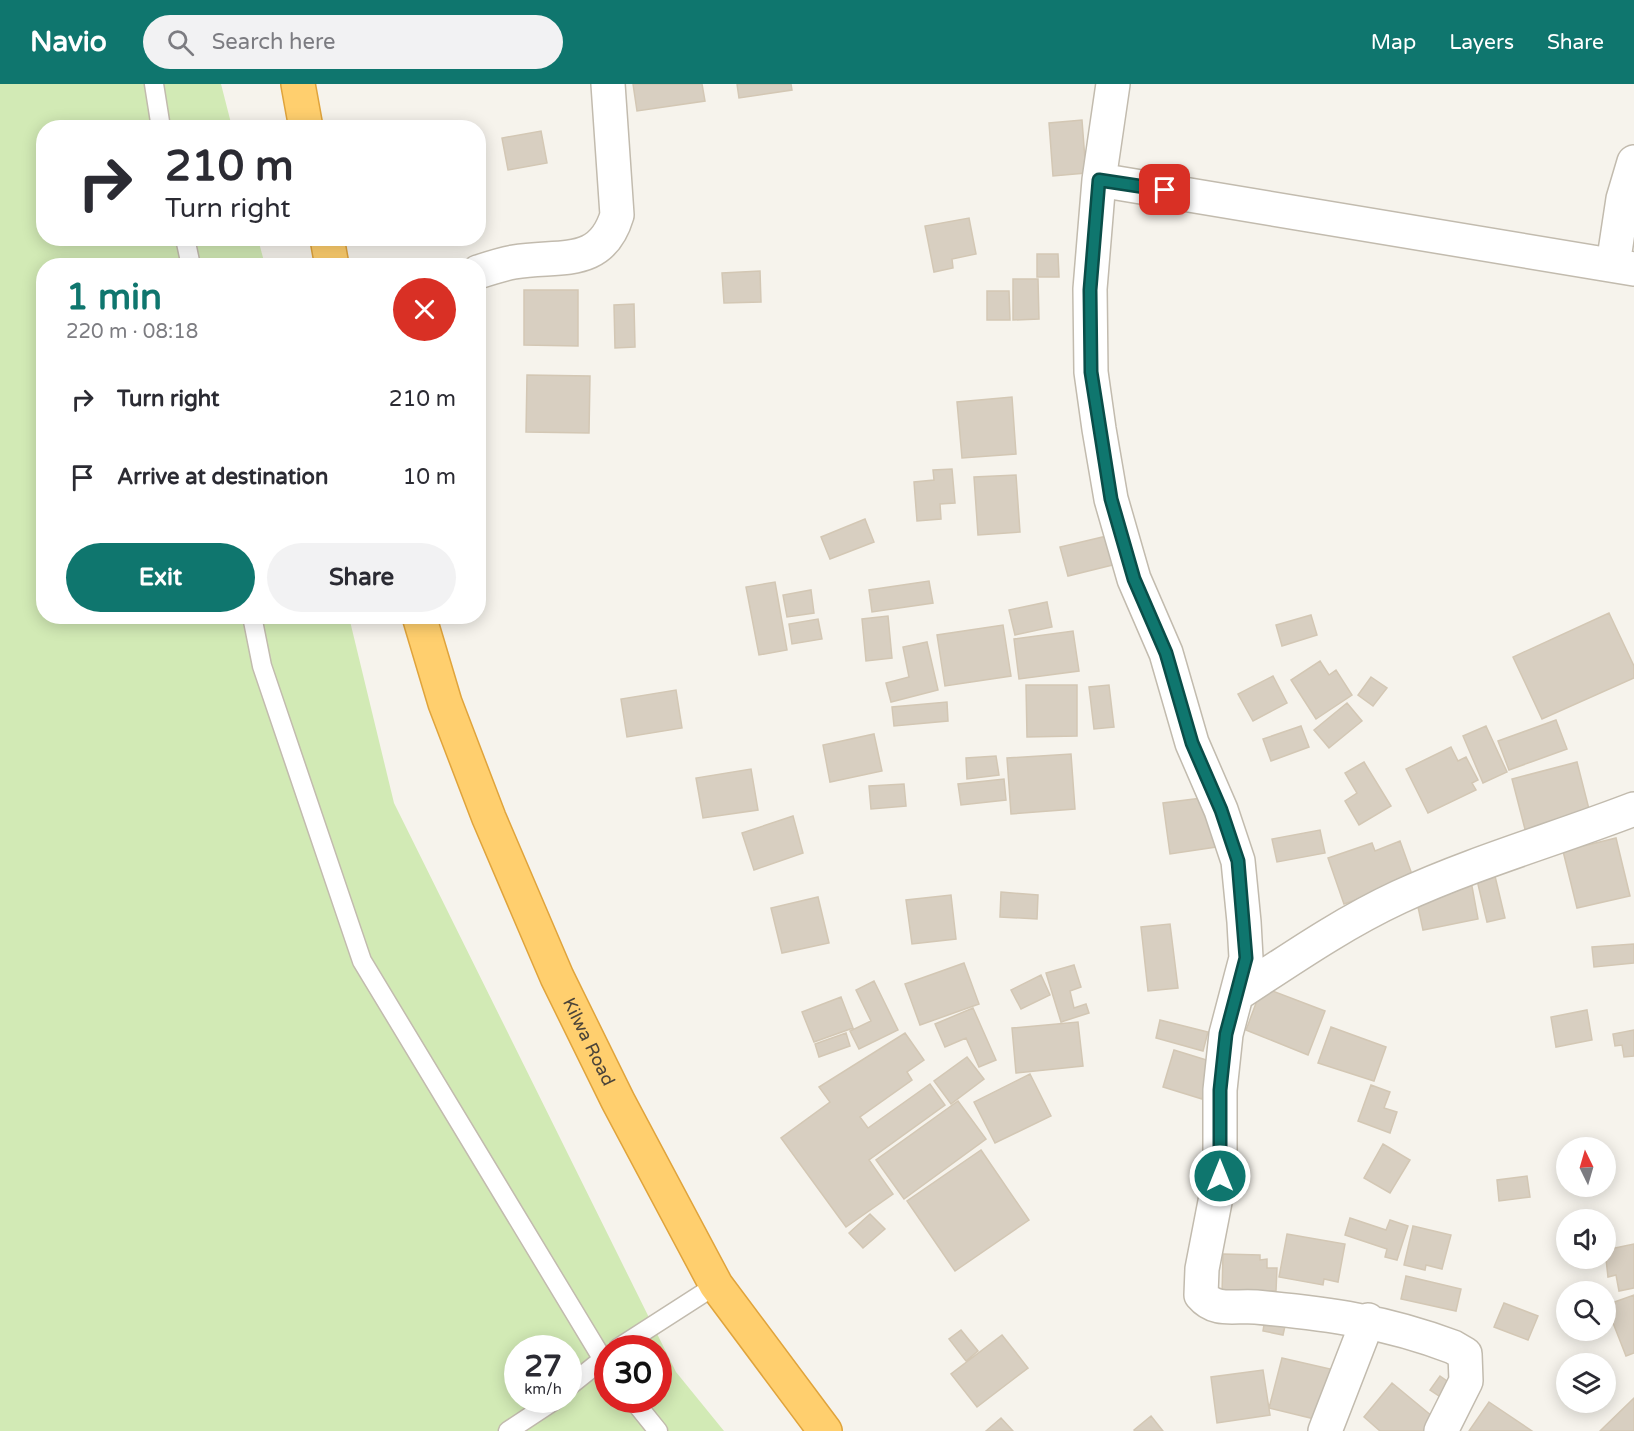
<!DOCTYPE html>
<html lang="en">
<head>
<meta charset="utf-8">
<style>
	:root { --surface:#fff; --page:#f2f2f3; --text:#2b2b33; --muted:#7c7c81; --accent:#0f766e }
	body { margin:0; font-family:"Varela Round",sans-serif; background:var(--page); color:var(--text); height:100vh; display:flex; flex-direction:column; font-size:22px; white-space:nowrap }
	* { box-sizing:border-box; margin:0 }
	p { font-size:20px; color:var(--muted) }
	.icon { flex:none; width:33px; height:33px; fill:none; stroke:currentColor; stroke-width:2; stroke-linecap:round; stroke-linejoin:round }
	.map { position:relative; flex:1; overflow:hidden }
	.details { position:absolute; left:36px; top:174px; width:450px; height:366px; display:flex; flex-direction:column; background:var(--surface); border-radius:24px; box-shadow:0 3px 15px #0003 }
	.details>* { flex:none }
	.banner { position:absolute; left:36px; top:36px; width:450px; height:126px; border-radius:24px; box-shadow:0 3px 15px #0003; background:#fff; color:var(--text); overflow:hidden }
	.needle { width:39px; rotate:355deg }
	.fabs { position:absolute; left:1556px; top:1053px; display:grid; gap:12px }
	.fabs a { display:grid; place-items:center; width:60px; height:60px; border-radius:50%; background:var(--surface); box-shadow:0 3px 15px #0003; font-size:30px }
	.speed { position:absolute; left:504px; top:1251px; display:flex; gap:12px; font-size:30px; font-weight:700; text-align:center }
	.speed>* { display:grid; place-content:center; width:78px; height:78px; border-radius:50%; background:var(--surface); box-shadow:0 3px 15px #0003; line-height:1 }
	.speed small { font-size:15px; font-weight:400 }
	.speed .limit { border:9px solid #d22; background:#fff; color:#111 }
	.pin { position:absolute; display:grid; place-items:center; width:51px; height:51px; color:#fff; margin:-26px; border-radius:12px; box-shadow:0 3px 9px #0006 }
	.me { position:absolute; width:66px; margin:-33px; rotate:0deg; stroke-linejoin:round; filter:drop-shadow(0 0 4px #0008) }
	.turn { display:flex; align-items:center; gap:21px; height:126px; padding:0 30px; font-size:27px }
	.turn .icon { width:78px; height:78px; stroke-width:2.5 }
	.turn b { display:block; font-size:42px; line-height:51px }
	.round { display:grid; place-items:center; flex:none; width:63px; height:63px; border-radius:32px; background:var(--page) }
	.overview { display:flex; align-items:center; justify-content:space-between; height:102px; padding:0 30px }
	h1 { font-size:36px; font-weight:700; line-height:45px; color:var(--accent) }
	.action { display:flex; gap:12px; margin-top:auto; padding:12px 30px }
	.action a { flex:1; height:69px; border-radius:36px; background:var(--accent); color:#fff; font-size:24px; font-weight:700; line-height:69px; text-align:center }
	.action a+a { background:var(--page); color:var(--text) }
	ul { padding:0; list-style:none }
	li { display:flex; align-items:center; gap:18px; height:78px; padding:0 30px }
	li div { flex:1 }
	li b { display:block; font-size:22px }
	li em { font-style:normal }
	header { display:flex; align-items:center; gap:36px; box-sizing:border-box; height:84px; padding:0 30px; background:var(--accent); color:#fff }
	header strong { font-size:28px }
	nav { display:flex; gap:33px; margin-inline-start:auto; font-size:21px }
	.search { width:420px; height:54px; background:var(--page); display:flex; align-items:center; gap:15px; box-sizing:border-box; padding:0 21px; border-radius:33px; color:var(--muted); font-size:22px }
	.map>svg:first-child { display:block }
</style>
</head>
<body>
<header>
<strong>Navio</strong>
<div class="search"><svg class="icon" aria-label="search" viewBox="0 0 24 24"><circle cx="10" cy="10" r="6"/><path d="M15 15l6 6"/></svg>Search here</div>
<nav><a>Map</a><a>Layers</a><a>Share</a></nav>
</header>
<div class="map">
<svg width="1634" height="1347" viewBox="0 0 1634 1347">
	<rect width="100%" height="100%" fill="#f6f3ec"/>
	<path fill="#d2eab5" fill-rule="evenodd" d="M0,0H221L232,43L44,44V154L258,155L265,181L44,182V532L349,533L394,719L676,1288L724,1347H0ZM518,1264H568V1316H518ZM608,1264H658V1316H608Z"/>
	<path fill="#d8cfc1" stroke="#d3c7b4" stroke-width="1.5" d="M633,0H702L705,17L637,27Z
		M737,0H791L792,6L739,14Z
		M1082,36L1086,89L1053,92L1049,39Z
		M541,47L547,79L508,86L502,54Z
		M969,134L976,170L952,175L953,184L934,188L925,142Z
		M1037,170H1058L1059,193H1037Z
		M760,187L761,218L724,219L722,189Z
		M1013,195H1038L1039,235L1013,236Z
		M524,206H578V262L524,261Z
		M987,207H1009L1010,236H987Z
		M634,220L635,263L615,264L614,221Z
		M527,291L590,292L589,349L526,348Z
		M1012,313L1016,370L962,374L957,318Z
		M952,385L955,419L940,420L941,435L917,437L914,398L934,396L933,386Z
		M1016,391L1020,448L978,451L974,393Z
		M865,435L874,458L830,475L821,453Z
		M1111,451L1117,480L1068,492L1060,463Z
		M929,497L933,519L872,528L869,506Z
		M775,498L787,566L759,571L746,503Z
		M811,506L814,529L787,533L783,511Z
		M1047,518L1052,543L1015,551L1009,526Z
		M1609,529L1634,582V594L1542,635L1513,573Z
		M1311,531L1317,551L1282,562L1276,541Z
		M888,532L892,574L866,577L862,535Z
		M818,535L822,555L792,560L789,540Z
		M1003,541L1011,592L945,602L937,551Z
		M1073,547L1079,587L1019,595L1014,555Z
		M927,558L938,606L891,618L886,599L909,593L903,563Z
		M1320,577L1329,591L1336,586L1352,611L1316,635L1291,596Z
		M1273,592L1287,619L1253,637L1238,610Z
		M1371,593L1387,604L1373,622L1358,611Z
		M1026,601H1077V652L1027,653Z
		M1109,601L1114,643L1094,645L1089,603Z
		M676,606L682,644L627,653L621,615Z
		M947,618L948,637L894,642L892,623Z
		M1347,619L1362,637L1329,664L1314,646Z
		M1556,636L1567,665L1509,686L1498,657Z
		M1301,642L1309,663L1271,677L1263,655Z
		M1486,642L1507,688L1483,699L1463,652Z
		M874,650L882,687L830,698L823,661Z
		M1451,663L1458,677L1466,673L1478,696L1472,699L1476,706L1428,729L1406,685Z
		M1071,670L1075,725L1011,730L1007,674Z
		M996,672L999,691L967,695L966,674Z
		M1364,678L1391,722L1359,741L1345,717L1357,709L1345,689Z
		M1577,678L1591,733L1526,749L1512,695Z
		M751,685L758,726L703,734L696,694Z
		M1004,695L1006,716L961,721L958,700Z
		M904,700L906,722L871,725L869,702Z
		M1209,713L1216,763L1170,770L1163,719Z
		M793,732L803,769L754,786L742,749Z
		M1320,746L1325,769L1277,778L1272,755Z
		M1616,754L1630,812L1577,824L1563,767Z
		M1400,757L1414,796L1344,820L1328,774L1372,759L1375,767Z
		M1494,788L1505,834L1487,838L1476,792Z
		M1471,797L1478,835L1423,846L1415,809Z
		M1001,808L1038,811L1037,835L1000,833Z
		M951,811L956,855L912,860L906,816Z
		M818,813L829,859L782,869L771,824Z
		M1170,840L1178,904L1148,907L1141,843Z
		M1634,860V879L1594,883L1592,863Z
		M964,879L979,920L920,941L905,900Z
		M1074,881L1081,903L1070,907L1074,924L1086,920L1089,929L1061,938L1046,889Z
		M1041,891L1050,911L1021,925L1011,906Z
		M874,897L898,946L859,965L850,947L871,937L856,906Z
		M1262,903L1325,927L1308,971L1246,946Z
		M841,913L853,944L814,958L802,928Z
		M973,924L996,976L979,983L966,954L945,963L935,940Z
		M1587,926L1592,956L1556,963L1551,933Z
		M1160,936L1208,948L1203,967L1156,954Z
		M1078,938L1083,982L1016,989L1012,944Z
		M1331,943L1386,963L1374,997L1318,979Z
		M1634,946V972L1624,973L1622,961L1615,962L1613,950Z
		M846,949L850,962L819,973L815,960Z
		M905,949L924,976L907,988L912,996L860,1033L868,1044L930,1000L945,1021L869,1076L893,1110L846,1143L781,1054L830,1018L819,1003Z
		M1174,966L1213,978L1202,1015L1163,1003Z
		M967,973L984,995L951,1020L934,997Z
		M1030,990L1051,1032L995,1059L974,1018Z
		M1371,1001L1390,1008L1384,1024L1397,1028L1390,1049L1358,1037Z
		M958,1017L986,1055L904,1115L876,1076Z
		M1383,1060L1410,1076L1390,1109L1364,1094Z
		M981,1066L1029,1136L955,1187L907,1117Z
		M1527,1092L1530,1113L1499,1117L1497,1096Z
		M870,1130L885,1145L863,1164L849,1149Z
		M1350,1134L1386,1146L1390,1136L1408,1142L1397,1176L1385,1173L1387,1165L1345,1151Z
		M1413,1142L1451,1151L1442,1185L1426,1181L1425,1186L1404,1181Z
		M1287,1150L1345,1160L1338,1198L1324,1195L1323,1201L1279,1193Z
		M1634,1160V1204L1619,1207L1616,1191L1608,1193L1605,1166Z
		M1223,1170L1260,1171V1176L1267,1175V1184H1277L1276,1207H1267V1217L1222,1210Z
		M1406,1192L1461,1205L1456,1227L1401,1215Z
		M1634,1211V1269L1626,1272L1606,1221Z
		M1504,1219L1538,1232L1528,1256L1494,1243Z
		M1266,1229L1287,1233L1283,1251L1263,1247Z
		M961,1246L978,1267L966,1277L949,1255Z
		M1002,1251L1028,1284L977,1323L951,1290Z
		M1282,1274L1339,1287L1327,1338L1269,1324Z
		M1263,1286L1270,1331L1217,1339L1211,1293Z
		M1440,1292L1457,1304L1448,1318L1430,1306Z
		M1392,1299L1438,1337L1429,1347H1380L1364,1333Z
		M1634,1314V1347H1600Z
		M1489,1318L1532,1347H1469Z
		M1151,1332L1163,1347H1135L1134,1346Z
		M1001,1334L1013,1347H986Z"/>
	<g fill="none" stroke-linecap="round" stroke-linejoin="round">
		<g stroke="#c2bbae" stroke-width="21">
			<path id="lane" d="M154,0L161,44
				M185,154L191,182
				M252,532L262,582L362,877L608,1284
				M618,1264L716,1201
				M568,1303L608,1271
				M633,1316L658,1347
				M508,1347L555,1316"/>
		</g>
		<g stroke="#c2bbae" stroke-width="36">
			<path id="street" d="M1113,0L1099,96L1090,205L1091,288L1099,345L1111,415L1134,495L1166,569L1192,659L1221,726L1238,777L1244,838L1246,874L1226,950L1220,1006V1092L1202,1185L1201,1211C1216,1229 1235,1221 1256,1223C1329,1230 1384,1237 1453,1263L1465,1270L1466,1297L1441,1347
				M1099,96L1634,185
				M1613,181L1623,115L1634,78
				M478,188C490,184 502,180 514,178C559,170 601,185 617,131L608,0
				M1239,909C1291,875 1343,839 1399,813C1475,778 1556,755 1634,725
				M1325,1347L1368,1236"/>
		</g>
		<g stroke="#e0a43c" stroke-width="36">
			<g id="highway">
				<path d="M298,0L306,44"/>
				<path d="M327,154L332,182"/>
				<path id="s1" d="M419,532L445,619L489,734L557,893L618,1017L716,1201L825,1347"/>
			</g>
		</g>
		<use href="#lane" stroke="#fff" stroke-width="18"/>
		<use href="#street" stroke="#fff" stroke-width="33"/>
		<use href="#highway" stroke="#ffcf6e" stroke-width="33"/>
	</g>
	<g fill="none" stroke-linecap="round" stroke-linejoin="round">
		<g stroke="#0a4d48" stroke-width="15">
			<path id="route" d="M1165,106L1099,96L1090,206L1091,288L1111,415L1134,495L1166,569L1192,659L1221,726L1238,777L1246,874L1226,950L1220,1006V1092"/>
		</g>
		<use href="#route" stroke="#0f766e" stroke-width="10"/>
	</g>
	<g text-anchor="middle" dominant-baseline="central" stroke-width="6" stroke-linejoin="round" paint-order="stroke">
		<g font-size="18" fill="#4b4439" stroke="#fff">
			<text stroke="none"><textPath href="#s1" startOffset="459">Kilwa Road</textPath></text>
		</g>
	</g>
</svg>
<div class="fabs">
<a><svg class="needle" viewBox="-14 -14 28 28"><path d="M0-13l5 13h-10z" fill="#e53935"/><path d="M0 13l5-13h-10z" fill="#7c7c81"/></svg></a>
<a><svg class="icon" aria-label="sound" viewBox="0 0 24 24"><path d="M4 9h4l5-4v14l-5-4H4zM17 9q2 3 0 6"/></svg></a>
<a><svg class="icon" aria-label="search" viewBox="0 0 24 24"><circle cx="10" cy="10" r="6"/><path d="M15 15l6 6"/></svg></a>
<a><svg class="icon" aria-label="layers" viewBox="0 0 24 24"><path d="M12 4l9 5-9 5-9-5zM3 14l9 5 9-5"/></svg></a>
</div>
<div class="speed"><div>27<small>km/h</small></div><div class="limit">30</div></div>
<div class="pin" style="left:1165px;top:106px;background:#d93025"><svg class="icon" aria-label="arrive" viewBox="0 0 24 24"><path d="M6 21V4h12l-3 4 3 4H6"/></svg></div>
<svg class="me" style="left:1220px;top:1092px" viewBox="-20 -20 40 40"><circle r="17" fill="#0f766e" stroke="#fff" stroke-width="3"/><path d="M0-11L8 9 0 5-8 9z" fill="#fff"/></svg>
<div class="banner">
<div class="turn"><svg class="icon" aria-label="right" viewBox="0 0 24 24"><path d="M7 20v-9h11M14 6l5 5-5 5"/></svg><div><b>210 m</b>Turn right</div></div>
</div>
<section class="details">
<div class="overview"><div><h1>1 min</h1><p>220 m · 08:18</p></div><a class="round" style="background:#d93025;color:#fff"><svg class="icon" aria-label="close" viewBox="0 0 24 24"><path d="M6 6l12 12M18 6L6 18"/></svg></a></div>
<ul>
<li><svg class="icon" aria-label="right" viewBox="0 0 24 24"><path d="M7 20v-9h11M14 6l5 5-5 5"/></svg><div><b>Turn right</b></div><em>210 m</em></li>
<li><svg class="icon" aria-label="arrive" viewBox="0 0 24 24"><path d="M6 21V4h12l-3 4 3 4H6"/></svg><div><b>Arrive at destination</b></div><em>10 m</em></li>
</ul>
<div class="action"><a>Exit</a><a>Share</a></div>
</section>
</div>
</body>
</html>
